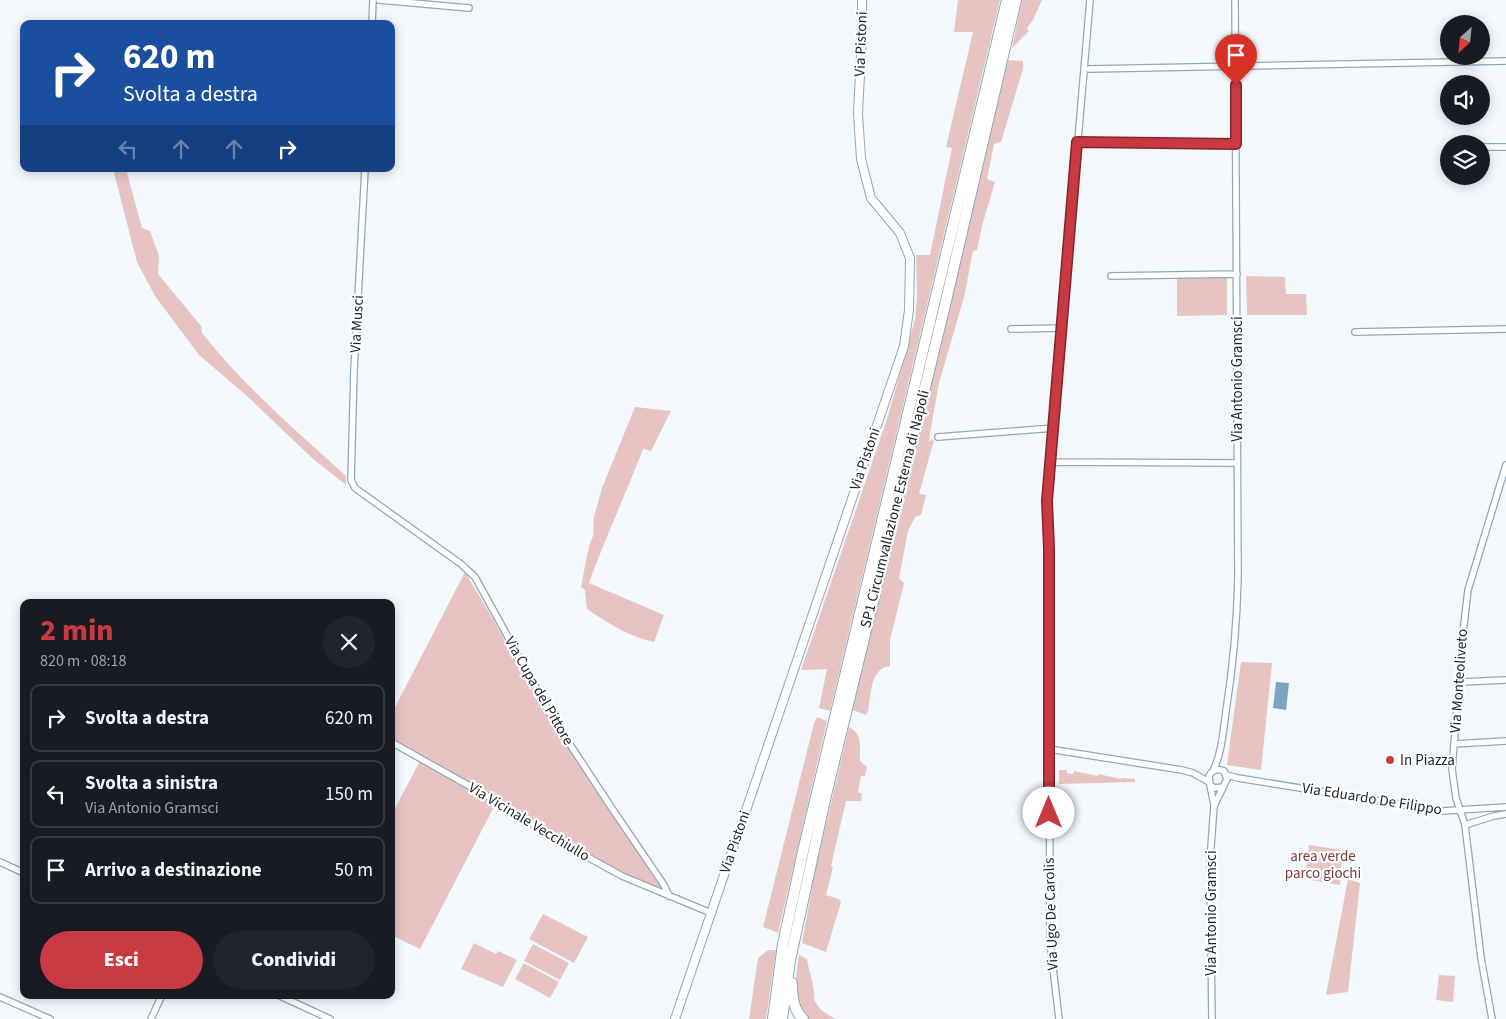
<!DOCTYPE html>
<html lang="it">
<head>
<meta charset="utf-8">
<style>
	:root { --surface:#171b24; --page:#20242c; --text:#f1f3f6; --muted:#9ea1a6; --line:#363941; --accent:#c83941 }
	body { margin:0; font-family:"Source Sans 3",sans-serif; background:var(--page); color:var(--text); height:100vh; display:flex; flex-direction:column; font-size:19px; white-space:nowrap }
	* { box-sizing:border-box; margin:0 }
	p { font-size:16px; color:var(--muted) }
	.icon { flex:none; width:28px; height:28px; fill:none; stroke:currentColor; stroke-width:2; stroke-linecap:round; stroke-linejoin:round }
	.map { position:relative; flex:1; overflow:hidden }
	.side { position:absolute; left:20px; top:599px; width:375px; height:400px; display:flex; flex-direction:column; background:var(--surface); border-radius:10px; box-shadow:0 2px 12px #0003 }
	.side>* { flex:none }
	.hud { position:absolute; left:20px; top:20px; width:375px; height:152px; border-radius:10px; box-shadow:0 2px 12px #0003; background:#1a4fa0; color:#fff; overflow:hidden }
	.needle { width:32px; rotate:207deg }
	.fabs { position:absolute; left:1440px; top:15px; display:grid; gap:10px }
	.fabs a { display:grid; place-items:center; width:50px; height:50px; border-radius:50%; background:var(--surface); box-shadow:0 2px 12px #0003; font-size:25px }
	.pin { position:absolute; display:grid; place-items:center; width:42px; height:42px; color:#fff; margin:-51px -21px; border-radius:50% 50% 50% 0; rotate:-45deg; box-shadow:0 0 5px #0007 }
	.pin .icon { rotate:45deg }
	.me { position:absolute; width:55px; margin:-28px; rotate:0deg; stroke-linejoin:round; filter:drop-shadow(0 0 4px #0008) }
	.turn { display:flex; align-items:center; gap:18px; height:105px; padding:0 20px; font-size:22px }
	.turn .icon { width:65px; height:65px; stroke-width:2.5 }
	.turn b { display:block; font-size:35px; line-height:42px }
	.lanes { display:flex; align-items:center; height:48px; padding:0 20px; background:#0003; justify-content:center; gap:25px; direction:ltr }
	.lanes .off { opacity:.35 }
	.round { display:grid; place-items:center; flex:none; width:52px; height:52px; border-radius:26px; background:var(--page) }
	.summary { display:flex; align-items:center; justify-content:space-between; height:85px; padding:0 20px }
	h1 { font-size:30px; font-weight:800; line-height:38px; color:var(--accent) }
	.button { display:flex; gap:10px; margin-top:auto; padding:10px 20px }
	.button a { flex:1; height:58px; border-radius:30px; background:var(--accent); color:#fff; font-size:20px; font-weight:800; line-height:58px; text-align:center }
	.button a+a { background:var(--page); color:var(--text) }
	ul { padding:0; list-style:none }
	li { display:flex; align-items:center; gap:15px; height:68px; margin:0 10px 8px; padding:0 10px; border:2px solid var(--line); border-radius:10px }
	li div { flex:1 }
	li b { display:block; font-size:19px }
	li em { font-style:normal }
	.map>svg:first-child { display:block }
</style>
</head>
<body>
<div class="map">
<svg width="1506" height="1019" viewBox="0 0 1506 1019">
	<rect width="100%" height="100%" fill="#f3f8fc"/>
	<path fill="#e7c4c2" d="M958,0H1000L830,711L819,708L827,669L801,670L887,419L908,346L915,319L917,297L916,255H930L952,148L946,147L973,32H954Z
		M1022,0H1042L1033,20L1027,28L1029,31L1012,48Z
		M1008,60L1023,61V69L1001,142L994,144L987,179L995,182L982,226L977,250L973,251L964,297L939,383L929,439V441L934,440L919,494L926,495L921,515L915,517L908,531L899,578L904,583L890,640V666C870,668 871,695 868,711L866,715L853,710L861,672L908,486L911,463Z
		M113,169H126L142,228L150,231L159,256L158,274L201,326L202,333C244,386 296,431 346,476V485L312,458L247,396L199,355L155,296L137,262Z
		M1246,276L1285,277L1286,294H1306L1307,315H1247Z
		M1177,277H1227V315L1177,316Z
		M635,407L671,411L651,451L643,449C626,494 605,538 589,583L664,615L654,642C630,637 607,623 587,609L585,590L581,587L589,546L593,536L594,517L602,488Z
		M465,572L493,619L538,702L660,884V888L657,889L586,854L514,807L391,738V715Z
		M1241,662L1272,663L1261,770L1227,765Z
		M817,717L827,721L778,933L763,927L814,723Z
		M849,727C864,735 859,747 860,761L867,767L865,776H861L858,792L862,794L861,801H846L831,866L833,867L826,895L839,899L841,902L826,952L802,943L815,871Z
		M420,761L496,803L420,949L391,935V816Z
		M1059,770H1067V773L1073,774L1074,771L1098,776V774L1121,779V778L1135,779V782L1059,784Z
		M1309,845L1342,850L1340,885L1305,879Z
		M1348,879L1360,883L1348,992L1326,995Z
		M543,914L588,937L574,963L529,939Z
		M474,943L496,954L498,951L517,960L503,987L461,969Z
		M533,944L569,963L560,980L524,961Z
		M768,950H776L766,1019H749L758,958Z
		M799,955L807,959C809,973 815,985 814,1000L821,1010L835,1019H809C792,1001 795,978 799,955Z
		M524,963L559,982L550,998L515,979Z
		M1439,975L1455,976L1453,1002L1436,1000Z"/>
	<path fill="#7ca6c0" d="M1276,682L1289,683L1286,710L1273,708Z"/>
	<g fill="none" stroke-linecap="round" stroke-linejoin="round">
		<g stroke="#90a8b8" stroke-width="8">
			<path id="street" d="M379,0L469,8
				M372,24L373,0
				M1089,69L1506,61
				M1077,142L1236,144
				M1481,147H1506
				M365,169L354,370L351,480L355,488L461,564L475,577L552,717L611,807L664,885L669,896
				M1111,276L1237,274
				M1011,329L1062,328
				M1355,332L1506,329
				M938,437L1054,428
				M1051,462L1237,463
				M1460,682L1506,680
				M391,742L498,802L555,839L622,876L711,913
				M1454,744L1506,741
				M1049,749L1182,770L1193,773L1209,782
				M1213,771C1222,752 1223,732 1226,711C1233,667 1237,622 1238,577L1235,0
				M1227,775L1238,778L1442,811L1506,807
				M1210,785L1214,805
				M1465,825L1494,816L1506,814
				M0,862L24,873
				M278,995L330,1019
				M0,997L50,1019
				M151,1019L162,995
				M1059,1019L1050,942L1049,548L1047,501L1090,0
				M1212,1019L1210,860L1214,806L1227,779L1224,771C1217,768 1212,770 1209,776L1210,785L1215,788L1223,787
				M1492,1019L1481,958L1465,825L1456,798L1452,769L1463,633L1468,590L1506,465"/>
		</g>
		<g stroke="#90a8b8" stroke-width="10">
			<path id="secondary" d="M675,1019L904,346L909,310L910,258L900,233L871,198L861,159L858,113L862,35V0"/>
		</g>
		<g stroke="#90a8b8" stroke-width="12">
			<path id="highway" d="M792,983C792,997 793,1009 803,1019
				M773,1019L783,944L804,847L1007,0
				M782,1019L790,960L827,791L945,305L1016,0"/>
		</g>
		<use href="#street" stroke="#fff" stroke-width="5.5"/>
		<use href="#secondary" stroke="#fff" stroke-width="8"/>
		<use href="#highway" stroke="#fff" stroke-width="10"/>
	</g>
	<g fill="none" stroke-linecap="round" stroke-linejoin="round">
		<g stroke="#82252a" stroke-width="12">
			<path id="route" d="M1049,813V548L1047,501L1077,142L1236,144V85"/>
		</g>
		<use href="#route" stroke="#c83941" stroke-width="9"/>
	</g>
	<circle fill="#c83941" stroke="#fff" stroke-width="2" cx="1390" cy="760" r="5"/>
	<g text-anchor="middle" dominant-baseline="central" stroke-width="4.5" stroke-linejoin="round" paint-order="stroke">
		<g font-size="15" fill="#192228" stroke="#fff">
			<text transform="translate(861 44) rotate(-88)">Via Pistoni</text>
			<text transform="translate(357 324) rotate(-87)">Via Musci</text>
			<text transform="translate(1237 379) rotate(-90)">Via Antonio Gramsci</text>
			<text transform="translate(865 459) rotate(-71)">Via Pistoni</text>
			<text transform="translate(895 509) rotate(-76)">SP1 Circumvallazione Esterna di Napoli</text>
			<text transform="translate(1459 681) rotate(-86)">Via Monteoliveto</text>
			<text transform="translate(539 691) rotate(60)">Via Cupa del Pittore</text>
			<text transform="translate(1372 799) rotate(9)">Via Eduardo De Filippo</text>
			<text transform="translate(529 822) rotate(31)">Via Vicinale Vecchiullo</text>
			<text transform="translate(735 842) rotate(-71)">Via Pistoni</text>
			<text transform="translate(1211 913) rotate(-90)">Via Antonio Gramsci</text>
			<text transform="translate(1051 914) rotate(-92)">Via Ugo De Carolis</text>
		</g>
		<g font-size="15" fill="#192228" stroke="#fff" text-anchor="start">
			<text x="1400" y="760">In Piazza</text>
		</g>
		<g font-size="15" fill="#7b3a3a" stroke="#fff">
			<text x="1323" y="856">area verde<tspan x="1323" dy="17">parco giochi</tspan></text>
		</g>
	</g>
</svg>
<div class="fabs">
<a><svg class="needle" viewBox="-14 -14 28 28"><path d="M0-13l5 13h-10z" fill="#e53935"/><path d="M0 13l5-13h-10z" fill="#9ea1a6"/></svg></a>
<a><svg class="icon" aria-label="sound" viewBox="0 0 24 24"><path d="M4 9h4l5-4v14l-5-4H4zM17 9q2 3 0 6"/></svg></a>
<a><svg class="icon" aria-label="layers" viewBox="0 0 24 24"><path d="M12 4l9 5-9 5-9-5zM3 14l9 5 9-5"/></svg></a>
</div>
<div class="pin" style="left:1236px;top:85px;background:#d93025"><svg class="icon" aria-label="arrive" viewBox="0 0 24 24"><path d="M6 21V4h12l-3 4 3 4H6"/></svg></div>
<svg class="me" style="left:1049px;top:813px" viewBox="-20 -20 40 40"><circle r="19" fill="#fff"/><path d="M0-13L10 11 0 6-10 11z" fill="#c83941"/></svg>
<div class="hud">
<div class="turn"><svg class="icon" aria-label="right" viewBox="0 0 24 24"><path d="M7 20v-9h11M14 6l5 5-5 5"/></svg><div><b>620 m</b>Svolta a destra</div></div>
<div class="lanes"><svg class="icon off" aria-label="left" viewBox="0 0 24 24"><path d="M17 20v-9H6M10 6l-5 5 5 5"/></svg><svg class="icon off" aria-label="ahead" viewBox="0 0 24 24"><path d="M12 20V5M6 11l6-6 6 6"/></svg><svg class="icon off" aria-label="ahead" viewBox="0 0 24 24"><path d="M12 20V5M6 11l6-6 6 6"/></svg><svg class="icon" aria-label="right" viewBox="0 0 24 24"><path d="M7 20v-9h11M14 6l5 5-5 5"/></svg></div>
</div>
<section class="side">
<div class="summary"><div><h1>2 min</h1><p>820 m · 08:18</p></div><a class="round"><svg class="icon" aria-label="close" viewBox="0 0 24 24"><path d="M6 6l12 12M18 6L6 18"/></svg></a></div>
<ul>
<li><svg class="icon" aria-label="right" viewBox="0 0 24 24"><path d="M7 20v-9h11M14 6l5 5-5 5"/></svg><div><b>Svolta a destra</b></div><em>620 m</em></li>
<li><svg class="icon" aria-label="left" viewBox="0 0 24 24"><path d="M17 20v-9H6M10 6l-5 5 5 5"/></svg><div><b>Svolta a sinistra</b><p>Via Antonio Gramsci</p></div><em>150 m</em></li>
<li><svg class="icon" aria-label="arrive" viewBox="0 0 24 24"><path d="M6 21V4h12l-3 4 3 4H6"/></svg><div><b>Arrivo a destinazione</b></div><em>50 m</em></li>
</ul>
<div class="button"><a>Esci</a><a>Condividi</a></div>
</section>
</div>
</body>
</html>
